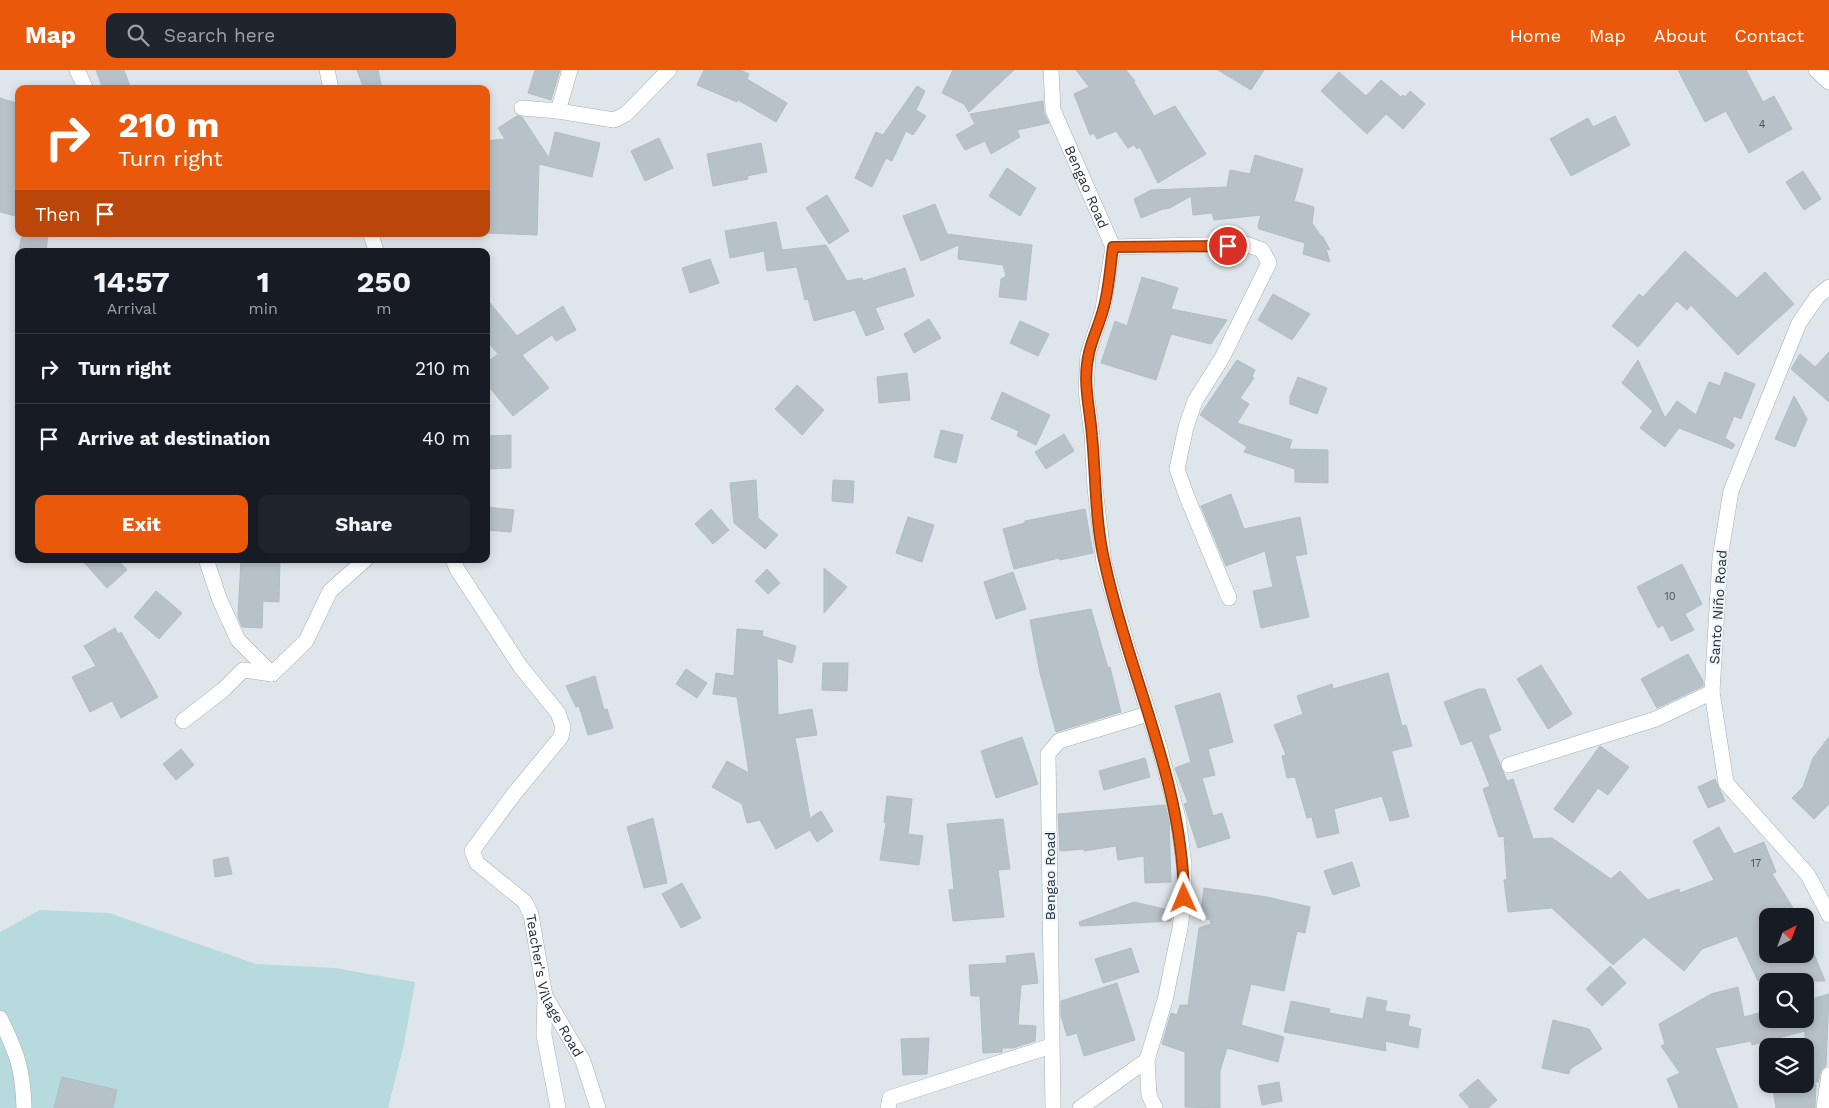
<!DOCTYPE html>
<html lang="en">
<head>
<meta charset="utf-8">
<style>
	:root { --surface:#171b24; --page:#20242c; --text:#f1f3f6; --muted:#9ea1a6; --line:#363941; --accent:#ea580c }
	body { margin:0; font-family:"Work Sans",sans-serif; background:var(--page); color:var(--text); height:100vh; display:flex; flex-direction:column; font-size:19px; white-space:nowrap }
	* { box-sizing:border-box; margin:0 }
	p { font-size:16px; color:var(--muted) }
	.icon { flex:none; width:28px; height:28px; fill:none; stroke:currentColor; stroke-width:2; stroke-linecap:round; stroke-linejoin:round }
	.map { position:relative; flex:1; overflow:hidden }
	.details { position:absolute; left:15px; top:178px; width:475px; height:315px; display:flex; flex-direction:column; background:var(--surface); border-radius:10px; box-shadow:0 2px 8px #0003 }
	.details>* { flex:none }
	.guide { position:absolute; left:15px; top:15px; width:475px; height:152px; border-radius:10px; box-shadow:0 2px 8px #0003; background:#ea580c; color:#fff; overflow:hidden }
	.needle { width:32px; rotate:42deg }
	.buttons { position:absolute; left:1759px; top:838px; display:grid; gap:10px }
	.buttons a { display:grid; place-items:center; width:55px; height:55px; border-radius:10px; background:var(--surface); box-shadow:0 2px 8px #0003; font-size:25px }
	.pin { position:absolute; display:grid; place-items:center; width:42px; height:42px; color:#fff; margin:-21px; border:2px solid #fff; border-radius:50%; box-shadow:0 1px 5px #0007 }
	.me { position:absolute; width:55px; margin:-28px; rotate:359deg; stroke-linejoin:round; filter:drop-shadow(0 0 4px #0008) }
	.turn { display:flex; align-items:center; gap:18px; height:105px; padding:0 20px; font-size:22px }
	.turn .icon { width:65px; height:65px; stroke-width:2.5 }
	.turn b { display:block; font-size:35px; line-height:42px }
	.then { display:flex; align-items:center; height:48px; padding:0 20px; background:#0003; gap:10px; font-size:19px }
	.eta { display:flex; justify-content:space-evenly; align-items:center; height:85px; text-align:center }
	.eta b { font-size:30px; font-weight:700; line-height:35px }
	.primary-button { display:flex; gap:10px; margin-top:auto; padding:10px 20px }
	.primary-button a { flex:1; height:58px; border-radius:10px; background:var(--accent); color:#fff; font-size:20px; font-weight:700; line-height:58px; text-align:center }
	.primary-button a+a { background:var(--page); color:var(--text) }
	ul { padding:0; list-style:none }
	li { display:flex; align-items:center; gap:15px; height:70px; padding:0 20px; border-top:1px solid var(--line) }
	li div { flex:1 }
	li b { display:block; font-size:19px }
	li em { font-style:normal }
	header { display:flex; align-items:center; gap:30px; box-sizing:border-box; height:70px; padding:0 25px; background:var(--accent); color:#fff }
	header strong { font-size:24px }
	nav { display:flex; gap:28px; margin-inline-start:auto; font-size:18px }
	.search { width:350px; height:45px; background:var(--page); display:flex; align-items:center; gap:12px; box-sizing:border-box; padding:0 18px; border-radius:10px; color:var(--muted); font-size:19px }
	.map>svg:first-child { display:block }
</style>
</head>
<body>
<header>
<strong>Map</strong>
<div class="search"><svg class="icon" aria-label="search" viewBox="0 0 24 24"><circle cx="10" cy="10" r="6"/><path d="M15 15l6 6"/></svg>Search here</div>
<nav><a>Home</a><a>Map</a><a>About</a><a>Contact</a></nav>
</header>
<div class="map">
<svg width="1829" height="1038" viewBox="0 0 1829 1038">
	<rect width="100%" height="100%" fill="#dee6eb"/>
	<path fill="#b6dadd" d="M40,840L109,843L256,894L334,898L415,912L404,974L388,1038H0V862Z"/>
	<path fill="#b7c1c8" stroke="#b1bdc4" d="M96,0H124L131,19H103Z
		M357,0H378L382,19H364Z
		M535,0H560L551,30L528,23Z
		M704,0H740L749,4L747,9L787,33L776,52L738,30L737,32L697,15Z
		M953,0H1014L969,42L964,34L942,23Z
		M1076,0H1126L1135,11L1134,12L1154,46L1175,36L1206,84L1158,113L1140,77L1137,79L1134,75L1128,78L1116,61L1097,69L1094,63L1090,65L1074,24L1089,17Z
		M1218,0H1264L1251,20Z
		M1678,0H1746L1763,32L1774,26L1792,59L1749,83L1726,41L1705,52Z
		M1339,2L1366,26L1381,10L1401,27L1403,25L1405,27L1410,21L1425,34L1403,59L1386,44L1367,64L1321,21Z
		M917,16L925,21L916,40L926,46L913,65L906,61L892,91L886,88L872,117L855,108L876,62L883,65Z
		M0,28L19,34V147L0,142Z
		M1043,31L1044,43L1049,53L1017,60L1020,67L991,84L985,71L965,80L956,65L975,54L970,44Z
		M517,46L522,47L549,88L555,62L600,73L592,107L539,94L537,165L486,163V71L505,69L498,58Z
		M1615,46L1630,75L1571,106L1550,69L1588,48L1593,57Z
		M659,68L673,98L645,111L631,81Z
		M761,73L767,102L747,106L748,109L713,116L707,84Z
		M1255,85L1303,99L1294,131L1314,137L1312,153L1321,166L1323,167L1330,180L1326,179L1330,192L1303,184L1305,173L1259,159L1258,156L1261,145L1214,150L1212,143L1193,145L1191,126L1170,138L1163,139L1141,148L1134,129L1151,120L1227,117L1230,100L1250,104Z
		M1007,98L1036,118L1020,146L989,126Z
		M1803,101L1821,129L1804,140L1786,112Z
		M827,125L849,161L829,174L806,138Z
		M935,134L947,164L1032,175L1026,230L999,227L1001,209L1006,206L1003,195L958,189L959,175L921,191L903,146Z
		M776,152L782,180L826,175L847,211L862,208L863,211L905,198L914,226L875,238L884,259L866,266L855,240L814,251L808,229L805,230L797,197L767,201L764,181L730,188L725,161Z
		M22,164H48L46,181H19Z
		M1685,181L1737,228L1765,202L1794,234L1738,285L1691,235L1687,240L1677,231L1638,277L1612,256L1639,224L1643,227Z
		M710,189L719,213L690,223L682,198Z
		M1142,207L1178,218L1171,239L1227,250L1211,274L1171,264L1156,310L1101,293L1115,251L1127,256Z
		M1273,224L1310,244L1292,270L1258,250Z
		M486,228L517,266L563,236L576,260L556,271L552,265L522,285L549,318L513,346L486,313V293L498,284L486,270Z
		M929,249L941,268L914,283L904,264Z
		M1020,251L1049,264L1038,286L1010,273Z
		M1829,282V332L1791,299L1800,284L1815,297Z
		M1237,290L1255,300L1252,307L1254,308L1240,328L1249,334L1237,353L1292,370L1289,379L1328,380V413L1295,412V399L1244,382L1247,377L1200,345Z
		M1638,290L1665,348L1677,331L1696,345L1709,312L1720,316L1725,302L1755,314L1741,349L1734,346L1725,368L1735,375L1732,379L1679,358L1665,377L1640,358L1653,341L1622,313Z
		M907,303L910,330L879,333L877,307Z
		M1298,307L1327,318L1317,344L1290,334V327Z
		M797,315L824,340L802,365L775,339Z
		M1002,322L1050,345L1036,375L1017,366L1019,361L991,349Z
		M1794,326L1807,349L1795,377L1775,369Z
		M941,360L963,365L956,393L934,387Z
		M1064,364L1074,381L1046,399L1035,382Z
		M511,365V398L486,399V366Z
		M756,410L758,448L778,465L765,479L734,453L730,413Z
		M833,410L854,411L853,433L832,431Z
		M1231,424L1244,459L1300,447L1307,484L1295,486L1309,547L1261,558L1253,521L1273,517L1265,481L1226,496L1201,436Z
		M486,437L514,440L511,462L486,460Z
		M711,439L729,460L713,474L695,454Z
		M1085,439L1093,483L1060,490L1059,488L1014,499L1003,459L1025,453V451Z
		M908,447L934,455L922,492L896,483Z
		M81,489H117L127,500L107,518Z
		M241,489H280L279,532L263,531L262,558L242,557L238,546Z
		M1682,494L1702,534L1685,544L1694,560L1671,571L1663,555L1658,558L1637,517Z
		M824,498L847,517L824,543Z
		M767,499L780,513L768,524L755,511Z
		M1013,502L1026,539L996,549L984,512Z
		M156,521L182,543L159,569L134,547Z
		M1091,539L1108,598L1110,597L1121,642L1056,662L1040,603L1030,550Z
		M115,558L118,564L121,562L158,627L121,648L112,631L90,642L72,607L96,596L84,576Z
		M737,559L763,561L762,566L796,576L792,593L777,588L778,645L812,639L817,665L795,668L810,748L821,741L833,761L817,772L810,760L776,779L760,750L747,753L742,734L712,717L727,691L749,703L737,627L713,624L716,603L734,606Z
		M1688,584L1703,611V616L1657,638L1641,609Z
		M823,593H848L847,621L822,620Z
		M1541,595L1572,644L1548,659L1517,609Z
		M686,599L707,613L697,628L676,614Z
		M1388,603L1402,656L1406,655L1412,676L1392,681V683L1409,747L1390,751L1382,726L1334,739L1339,763L1317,768L1312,747L1307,748L1295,707L1287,708L1282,686L1286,685L1274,655L1303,644L1297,626L1332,614L1333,619Z
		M595,606L604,640L607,639L613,658L588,665L579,636L576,637L566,616Z
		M1478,619H1485L1501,660L1488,665L1507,711L1513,709L1533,769L1552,768L1611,809L1620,801L1648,830L1679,819L1680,823L1714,810L1693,771L1719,757L1734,784L1764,772L1776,802L1772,804L1793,838L1779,846H1768V884H1814L1825,911H1758L1737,866L1702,879L1684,901L1644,867L1613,895L1552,838L1508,842L1504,810H1507L1504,766L1499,767L1483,719L1490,716L1472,671L1461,675L1444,632Z
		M1220,623L1233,672L1208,679L1215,705L1202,708L1213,746L1222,743L1230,768L1198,778L1184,734L1188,733L1175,698L1191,692L1175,636Z
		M1022,667L1038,714L996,728L981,681Z
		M1829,667V734L1814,749L1792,728L1803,717L1813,688Z
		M1600,676L1629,697L1608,725L1598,718L1573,753L1554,739Z
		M181,679L194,695L176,710L163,694Z
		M1145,688L1150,707L1104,720L1099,701Z
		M1715,709L1725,731L1708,738L1698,717Z
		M887,726L912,729L908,764L923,766L919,795L880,790L886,753L884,752Z
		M1165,735L1169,750L1171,812L1145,813L1144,786L1118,790L1116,776L1084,781V779L1060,781L1058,744Z
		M653,748L667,813L644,818L627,757Z
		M1003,749L1010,799L998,800L1004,847L953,851L949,820L954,819L947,754Z
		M228,787L232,804L215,807L213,790Z
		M1352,792L1360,816L1333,825L1324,801Z
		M682,813L701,848L681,858L662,824Z
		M1204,818L1267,827L1310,837L1305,863L1297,861L1284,921L1251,914L1241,955L1284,967L1278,992L1227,978L1220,1001V1038L1185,1037V982L1162,974L1171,943L1177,945L1180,935H1188L1199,858L1211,854L1210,849L1200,850Z
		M1134,832L1173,841L1171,851L1080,856L1079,852Z
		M1131,878L1139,902L1103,913L1095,889Z
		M1034,883L1038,913L1021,915L1018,955L1036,956L1035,971L1013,978H1002V982L983,983L980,926H971L969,895L1007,893L1006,886Z
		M1610,896L1626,913L1602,936L1586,919Z
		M1117,913L1135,970L1084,986L1077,963L1067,966L1061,946V931Z
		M1738,917L1744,947L1766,941L1768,949H1805V931L1829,924L1826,996L1821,1000L1818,1012L1807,1014H1816L1815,1038H1776L1772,1014H1805V961L1752,975L1751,971L1715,978L1738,1038H1679L1667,1009L1680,1003L1661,976L1665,974L1659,954L1711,924Z
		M1367,927L1387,931L1385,941L1410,945L1408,956L1421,959L1418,978L1385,971L1386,981L1284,962L1291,931L1330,939L1329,943L1363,949Z
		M1553,950L1589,959L1602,979L1570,999L1569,1004L1542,998Z
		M929,968L927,1004L903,1005L901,969Z
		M62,1007L117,1020L113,1038H54Z
		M1478,1009L1497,1030L1488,1038H1470L1459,1025Z
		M1279,1012L1282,1031L1262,1035L1258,1016Z"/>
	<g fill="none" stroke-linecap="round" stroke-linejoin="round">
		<g stroke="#a5aeb6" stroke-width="16">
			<g id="minor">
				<path d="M77,0L86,19"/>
				<path d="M327,0L331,19"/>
				<path id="s1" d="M1051,0L1053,40L1113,177L1103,239L1088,284L1086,321L1092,365L1095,418L1104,493L1129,582L1159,676L1178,748L1184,795V828L1180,858L1165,930L1147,990L1149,1025L1155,1038"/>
				<path d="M1816,0L1829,12"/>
				<path d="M522,38L558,41L614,50L626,44L669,0"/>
				<path d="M558,41L570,0"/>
				<path d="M371,164L376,181"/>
				<path d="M1113,177L1246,174L1262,180L1269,193L1222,288L1195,331L1186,357L1177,399L1187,427L1229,528"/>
				<path d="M1829,217L1817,227L1799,253L1731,421L1720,488L1712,622L1726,713L1808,805L1829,845"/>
				<path d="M206,489L219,528L238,570L272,604"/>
				<path id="s2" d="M453,489L457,499L520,596L558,643L563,657L561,667L514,724L472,781L477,793L525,832L531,845L545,926L583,991L598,1038"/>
				<path d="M183,651L223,620L243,600L272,604L306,571L330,521L366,489"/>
				<path d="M1509,695L1656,649L1712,622"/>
				<path d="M545,927L544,965L558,1038"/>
				<path d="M0,948C17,983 23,999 24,1038"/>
				<path d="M888,1038L890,1028L1051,976"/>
				<path d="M1053,1038L1048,684L1059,671L1148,644"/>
				<path d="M1080,1038L1147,990"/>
				<path d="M1824,1038L1829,1005"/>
			</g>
		</g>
		<use href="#minor" stroke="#fff" stroke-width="15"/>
	</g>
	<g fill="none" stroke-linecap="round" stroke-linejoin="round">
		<g stroke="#983908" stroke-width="12">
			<path id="route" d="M1184,828C1183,711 1129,606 1105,494C1095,452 1096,408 1092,366C1090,338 1082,312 1089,283C1092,269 1099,255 1103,240C1109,220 1110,198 1113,177L1228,176"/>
		</g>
		<use href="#route" stroke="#ea580c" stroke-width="9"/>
	</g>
	<g text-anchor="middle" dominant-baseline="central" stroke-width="4" stroke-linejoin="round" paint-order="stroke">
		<g font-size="11" fill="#45515e">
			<text x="1762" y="54">4</text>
			<text x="1670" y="526">10</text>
			<text x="1756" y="793">17</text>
		</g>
		<g font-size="14" fill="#1f2c3b" stroke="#eff5f7">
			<text stroke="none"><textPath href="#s1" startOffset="124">Bengao Road</textPath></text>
			<text transform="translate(1718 537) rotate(-86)">Santo Niño Road</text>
			<text transform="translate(1050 806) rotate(-90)">Bengao Road</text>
			<text stroke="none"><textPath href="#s2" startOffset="521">Teacher's Village Road</textPath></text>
		</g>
	</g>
</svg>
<div class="buttons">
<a><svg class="needle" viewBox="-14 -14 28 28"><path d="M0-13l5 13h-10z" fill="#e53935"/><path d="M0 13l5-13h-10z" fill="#9ea1a6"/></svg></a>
<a><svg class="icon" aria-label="search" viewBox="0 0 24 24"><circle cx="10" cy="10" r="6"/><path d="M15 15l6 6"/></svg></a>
<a><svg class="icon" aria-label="layers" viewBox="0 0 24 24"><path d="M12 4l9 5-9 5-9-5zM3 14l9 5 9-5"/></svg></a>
</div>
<div class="pin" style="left:1228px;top:176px;background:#d93025"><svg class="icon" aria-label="arrive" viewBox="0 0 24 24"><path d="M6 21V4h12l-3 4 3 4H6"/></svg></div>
<svg class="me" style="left:1184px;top:828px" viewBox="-20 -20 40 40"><path d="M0-17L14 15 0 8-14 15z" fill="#ea580c" stroke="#fff" stroke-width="4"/></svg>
<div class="guide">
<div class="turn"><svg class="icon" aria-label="right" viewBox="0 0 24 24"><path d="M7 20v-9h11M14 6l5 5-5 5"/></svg><div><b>210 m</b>Turn right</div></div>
<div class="then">Then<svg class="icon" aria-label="arrive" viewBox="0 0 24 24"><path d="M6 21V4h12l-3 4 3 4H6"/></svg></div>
</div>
<section class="details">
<div class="eta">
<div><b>14:57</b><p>Arrival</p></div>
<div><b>1</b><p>min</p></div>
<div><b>250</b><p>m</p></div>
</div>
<ul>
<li><svg class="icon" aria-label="right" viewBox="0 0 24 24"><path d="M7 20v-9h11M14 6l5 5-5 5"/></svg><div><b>Turn right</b></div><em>210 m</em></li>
<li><svg class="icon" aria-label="arrive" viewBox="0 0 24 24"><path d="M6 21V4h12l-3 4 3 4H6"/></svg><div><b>Arrive at destination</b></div><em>40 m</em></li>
</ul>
<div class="primary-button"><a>Exit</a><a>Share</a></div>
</section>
</div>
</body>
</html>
